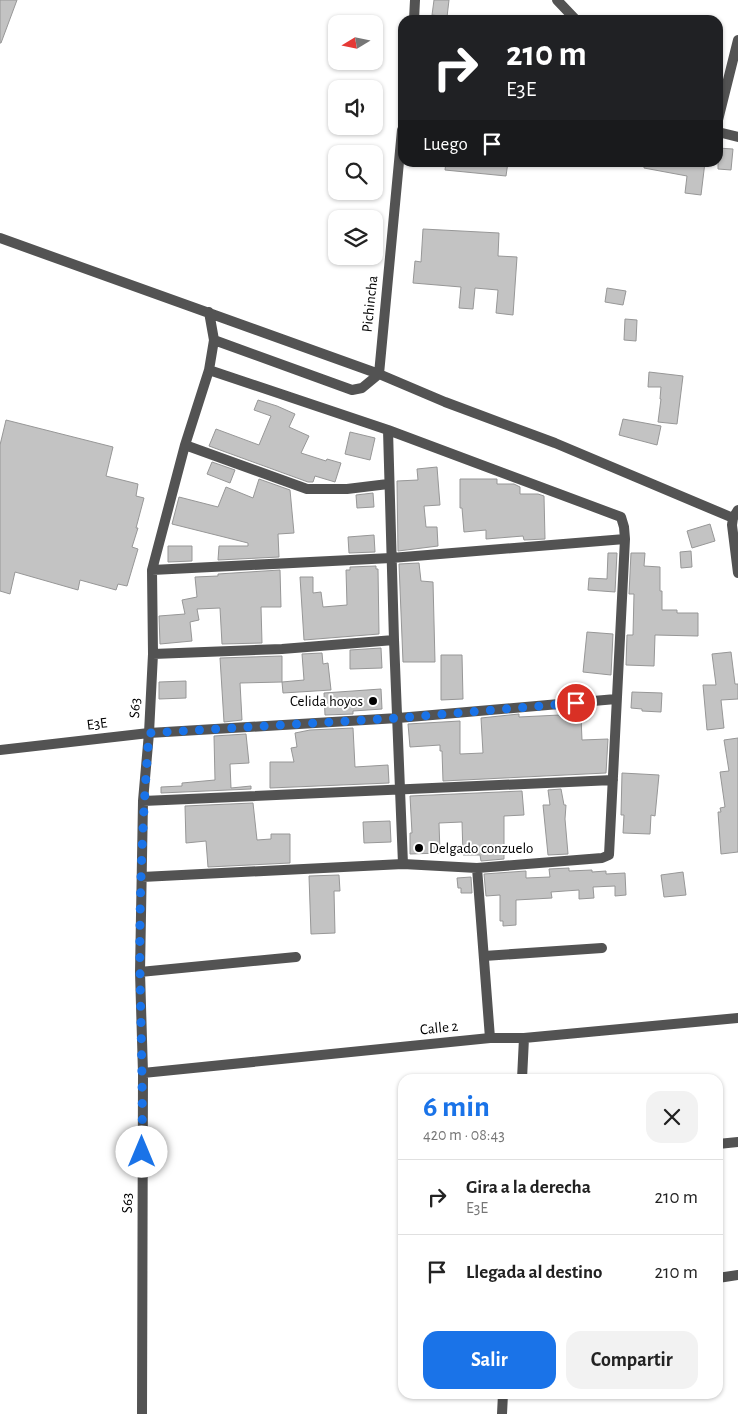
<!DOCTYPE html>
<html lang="es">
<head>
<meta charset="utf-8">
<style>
	:root { --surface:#fff; --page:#f2f2f2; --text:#222; --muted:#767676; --line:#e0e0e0; --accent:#1a73e8 }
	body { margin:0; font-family:"Alegreya Sans",sans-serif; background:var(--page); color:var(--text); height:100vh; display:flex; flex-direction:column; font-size:19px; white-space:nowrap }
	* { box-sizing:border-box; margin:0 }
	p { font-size:16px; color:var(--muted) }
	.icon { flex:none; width:28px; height:28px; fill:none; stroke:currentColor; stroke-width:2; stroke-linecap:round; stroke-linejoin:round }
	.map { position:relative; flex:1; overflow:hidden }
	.sheet { position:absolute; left:398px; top:1074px; width:325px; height:325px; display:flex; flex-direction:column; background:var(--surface); border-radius:15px; box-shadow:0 1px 4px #0004 }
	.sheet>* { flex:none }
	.guide { position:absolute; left:398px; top:15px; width:325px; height:152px; border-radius:15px; box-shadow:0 1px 4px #0004; background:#202124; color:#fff; overflow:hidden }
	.needle { width:32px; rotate:260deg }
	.buttons { position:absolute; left:328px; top:15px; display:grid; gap:10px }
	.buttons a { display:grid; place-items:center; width:55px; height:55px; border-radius:10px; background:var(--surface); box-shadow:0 1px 4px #0004; font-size:25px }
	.pin { position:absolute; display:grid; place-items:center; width:42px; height:42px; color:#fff; margin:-21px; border:2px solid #fff; border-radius:50%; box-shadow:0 1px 5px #0007 }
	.me { position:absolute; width:55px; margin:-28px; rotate:0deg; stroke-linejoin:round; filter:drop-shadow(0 0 4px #0008) }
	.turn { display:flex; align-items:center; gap:18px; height:105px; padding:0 25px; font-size:22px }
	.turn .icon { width:65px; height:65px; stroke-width:2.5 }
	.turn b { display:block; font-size:35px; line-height:42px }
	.then { display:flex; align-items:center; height:48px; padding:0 25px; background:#0003; gap:10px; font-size:19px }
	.round { display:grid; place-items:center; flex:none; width:52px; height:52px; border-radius:15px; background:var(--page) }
	.head { display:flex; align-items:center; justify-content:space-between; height:85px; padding:0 25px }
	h1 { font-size:30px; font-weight:700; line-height:38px; color:var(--accent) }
	.cta { display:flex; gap:10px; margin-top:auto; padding:10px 25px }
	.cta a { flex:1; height:58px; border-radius:15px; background:var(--accent); color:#fff; font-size:20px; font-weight:700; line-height:58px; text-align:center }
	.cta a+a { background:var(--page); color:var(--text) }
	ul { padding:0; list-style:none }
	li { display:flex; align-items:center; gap:15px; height:75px; padding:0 25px; border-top:1px solid var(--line) }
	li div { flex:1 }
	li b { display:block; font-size:19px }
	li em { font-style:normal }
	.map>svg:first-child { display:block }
</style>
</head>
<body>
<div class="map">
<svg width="738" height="1414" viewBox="0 0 738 1414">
	<rect width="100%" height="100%" fill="#fff"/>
	<path fill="#c3c3c3" stroke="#979797" d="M0,0H17L1,43H0Z
		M434,0H449L447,17L432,15Z
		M718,148L733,149L731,170L718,169Z
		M446,162H508L506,176L445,170Z
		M644,162H705L701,195L685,193L687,176L644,168Z
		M423,229L499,233L498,256L517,257L513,315L496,313L498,290L475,288L473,309L459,308L461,287L413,283L415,261L421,262Z
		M607,288L626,291L623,305L605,302Z
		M625,319L637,320L636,341L624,340Z
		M649,372L683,376L677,424L658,422L661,399H660L661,387H648Z
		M258,400L277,406L295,414L289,427L309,436L301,453L326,461L327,459L341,463L335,482L315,476L313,482H308L209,446L216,429L259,445L271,416L254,410Z
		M623,419L661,426L657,445L619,435Z
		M6,420L113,447L106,476L138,484L136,496L144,498L136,528H138L132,547L138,549L127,586L118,584L116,590L80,580L78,590L15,572L10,594L0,591V445Z
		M350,432L375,438L370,460L345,454Z
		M212,462L235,470L230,483L207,474Z
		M437,467L440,505L424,506L426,527H437L438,546L398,551L397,481L418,480L417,469Z
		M259,479L290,490L294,533L278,534L279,557L218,560L219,546H248V543L172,524L179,497L218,507L226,487L253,498Z
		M460,479H497V484H514L520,487V494H538L544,496L545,539L524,540L523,536L486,539V530L464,532L462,508H460Z
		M373,493L374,507L357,508L356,495Z
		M710,524L715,541L692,548L687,531Z
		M374,535L375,552L349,553L348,537Z
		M168,546H192V561L168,562Z
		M691,551L692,567L681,568L680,552Z
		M608,553H617L615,592L588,590L589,578L607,579Z
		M631,553H645L644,566L660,567V591H662V610H677V613H698V636L655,635L654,666L626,665L627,635H633L634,594H629Z
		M419,563L421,581L433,582L435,662H403L399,564Z
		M376,566V569H378L379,634L304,640L300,577H313V593L321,592L323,607L347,605L346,570H350V567Z
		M280,570L281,607H261L262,643L222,644L220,608L197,609L199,620L190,622L192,641L160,644L159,616L185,614L182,600L197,597L195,577L218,576V574Z
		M587,632L613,634L611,675L583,672Z
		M381,648L382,668L350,669V650Z
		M731,652L735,684H738V699L721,700L724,728L707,730L703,685H716L712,654Z
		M322,653L323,664L328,663L331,690L283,693L282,682L304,680L302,654Z
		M441,655H462L463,699L441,700Z
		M282,656V682L240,683L242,720L224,722L220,658Z
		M186,681V698L159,699V682Z
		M381,689L382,709L353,711V714L325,715L324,693Z
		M632,692L662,693L661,712L642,711V709L631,708Z
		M519,714V717L560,715V717H581L582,740L608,739L606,773L443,781L442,751H440V745L410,747L408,724L460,721V754L483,753L481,718Z
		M353,728L355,767L388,765L389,783L270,788V762H294L291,748L297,747L295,733L310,730Z
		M246,734L249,763L230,764L231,788L251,786V789L161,793V787L182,786V783L215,780L214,736Z
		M738,738V852L721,854L718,812H721L720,808L725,807L720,772L729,771L724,740Z
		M622,773L659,775L655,816L651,815L650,834L623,833L624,815H621Z
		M561,789L564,805H566L565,819L568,854L548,855L543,805H550L548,790Z
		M522,791L524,815L504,816V859L481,861L480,855H463L462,822L439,823L440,853L410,854V833H412L410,796Z
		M253,803L257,840L271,839V834H290V863L208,867L206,841L186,843L185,806Z
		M390,821L391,842L364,843L363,822Z
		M569,868V871L592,870V872L606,871V874L625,873L626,895L615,896V886L593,887L594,898L579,899V890L551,892L552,898L516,900V925L503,926V921H500V895L486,896L484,874L526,871V878L550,877L549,869Z
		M683,872L686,895L664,897L661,875Z
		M339,875L340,891H334L335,933L311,934L309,876Z
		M471,877L472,893H461V888H458L457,878Z"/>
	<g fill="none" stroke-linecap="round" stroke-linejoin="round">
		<path stroke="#535353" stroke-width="10" d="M557,0L576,20
			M414,20L415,0
			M718,120L738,40
			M718,132L738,137
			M0,238L379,374L445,402L555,443L733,518
			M214,340L352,390L362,388L379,374L402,130
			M388,430L394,640L403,864
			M185,445L307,489H347L388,484
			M738,510L733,518L732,525L738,573
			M152,570L391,558L625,539
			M153,654L282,649L394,640
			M0,750L149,733L398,718L616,699
			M143,801L613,780
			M477,868L490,1038
			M142,877L403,864L477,868L602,858L609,855L625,539L624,527L621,517L388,430L209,370
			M484,956L602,948
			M140,972L296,957
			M143,1073L490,1038H524L738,1018
			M522,1079L524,1038
			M718,1144L738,1142
			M718,1278L738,1275
			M142,1414L143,1073L140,972L143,801L149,733L153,654L152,570L185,445L209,370L214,340L209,312
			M502,1414L503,1394"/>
	</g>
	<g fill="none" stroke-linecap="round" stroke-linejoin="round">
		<path stroke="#1a73e8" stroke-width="9" stroke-dasharray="0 16.2" d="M142,1152C143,1092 141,1033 140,973C139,893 143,813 149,733L398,718L576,703"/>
	</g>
	<g fill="#000" stroke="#fff" stroke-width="2">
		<circle cx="373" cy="701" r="5"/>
		<circle cx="419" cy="848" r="5"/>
	</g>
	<g text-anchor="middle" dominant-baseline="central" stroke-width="4" stroke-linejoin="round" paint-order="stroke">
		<g font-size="15" fill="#000" stroke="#fff">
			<text transform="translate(370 304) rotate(-84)">Pichincha</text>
			<text transform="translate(135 708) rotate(-87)">S63</text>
			<text transform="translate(97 724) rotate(-7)">E3E</text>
			<text transform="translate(439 1028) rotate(-6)">Calle 2</text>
			<text transform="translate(127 1203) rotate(-90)">S63</text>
		</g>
		<g font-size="15" fill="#000" stroke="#fff" text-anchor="end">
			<text x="363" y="701">Celida hoyos</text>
			<text x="429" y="848" text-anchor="start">Delgado conzuelo</text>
		</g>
	</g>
</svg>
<div class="buttons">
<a><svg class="needle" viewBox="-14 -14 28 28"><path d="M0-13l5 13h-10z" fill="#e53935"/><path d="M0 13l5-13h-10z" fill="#767676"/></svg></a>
<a><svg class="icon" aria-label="sound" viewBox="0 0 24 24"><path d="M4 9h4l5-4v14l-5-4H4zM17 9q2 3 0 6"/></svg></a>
<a><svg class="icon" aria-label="search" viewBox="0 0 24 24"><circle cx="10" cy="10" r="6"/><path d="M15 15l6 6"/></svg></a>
<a><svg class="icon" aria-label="layers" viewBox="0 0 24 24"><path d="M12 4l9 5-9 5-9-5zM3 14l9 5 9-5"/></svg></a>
</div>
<div class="pin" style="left:576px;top:703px;background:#d93025"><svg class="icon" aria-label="arrive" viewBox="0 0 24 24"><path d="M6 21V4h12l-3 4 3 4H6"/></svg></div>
<svg class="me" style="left:142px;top:1152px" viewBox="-20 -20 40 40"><circle r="19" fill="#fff"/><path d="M0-13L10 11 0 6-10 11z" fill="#1a73e8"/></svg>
<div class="guide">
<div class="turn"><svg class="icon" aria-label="right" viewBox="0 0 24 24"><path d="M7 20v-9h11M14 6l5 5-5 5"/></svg><div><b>210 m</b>E3E</div></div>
<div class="then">Luego<svg class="icon" aria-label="arrive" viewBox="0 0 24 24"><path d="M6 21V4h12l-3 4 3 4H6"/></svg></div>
</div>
<section class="sheet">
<div class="head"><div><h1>6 min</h1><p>420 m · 08:43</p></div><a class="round"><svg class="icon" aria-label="close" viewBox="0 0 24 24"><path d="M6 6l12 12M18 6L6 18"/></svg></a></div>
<ul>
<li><svg class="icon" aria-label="right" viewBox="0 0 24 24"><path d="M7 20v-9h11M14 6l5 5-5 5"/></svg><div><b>Gira a la derecha</b><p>E3E</p></div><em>210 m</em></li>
<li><svg class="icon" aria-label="arrive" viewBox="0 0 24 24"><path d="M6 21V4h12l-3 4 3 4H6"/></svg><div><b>Llegada al destino</b></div><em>210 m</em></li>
</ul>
<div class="cta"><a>Salir</a><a>Compartir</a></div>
</section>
</div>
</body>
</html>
